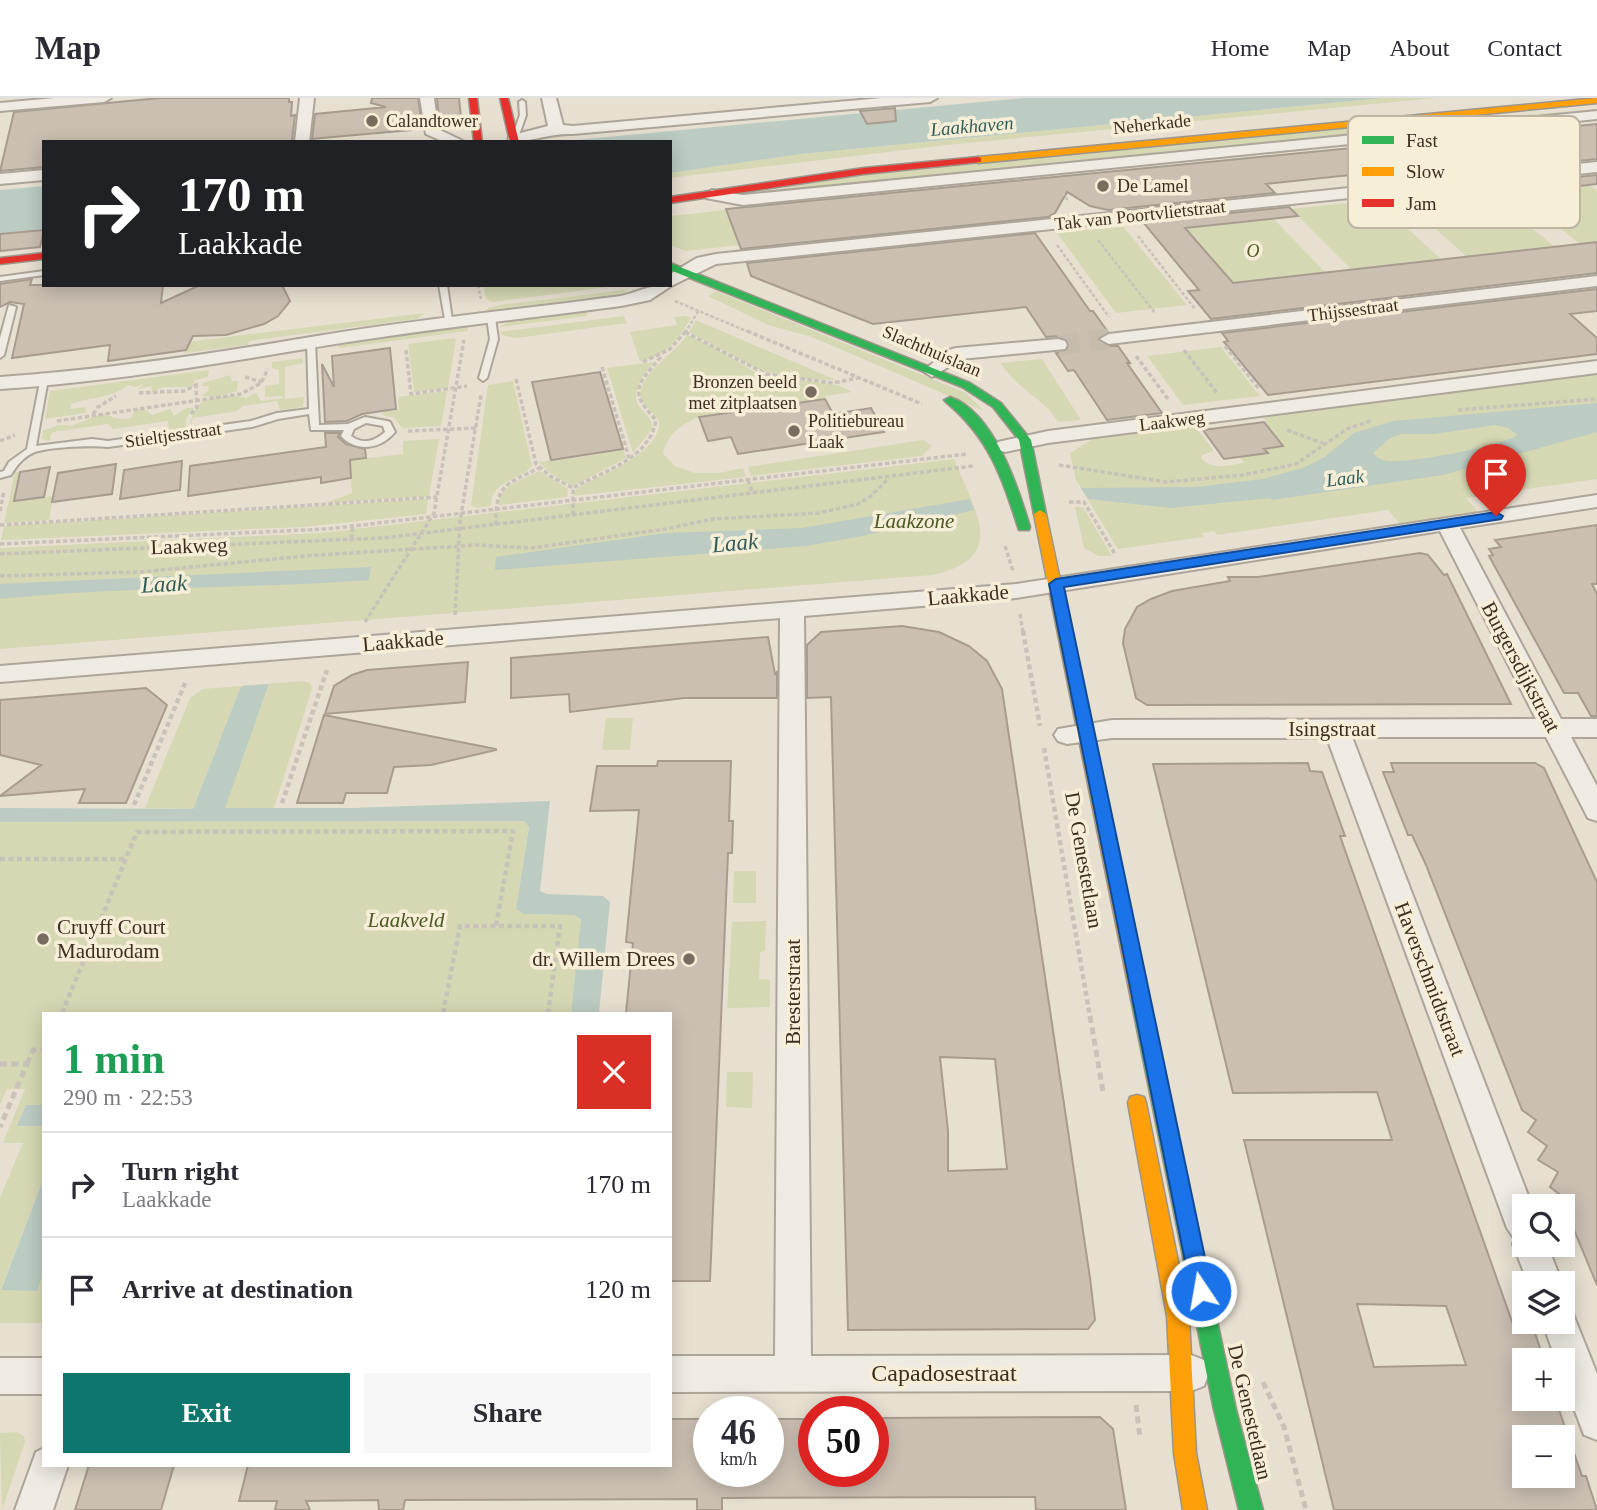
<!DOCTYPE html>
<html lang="en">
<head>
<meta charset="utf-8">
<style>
	:root { --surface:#fff; --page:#f7f7f7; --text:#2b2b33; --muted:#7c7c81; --line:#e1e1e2; --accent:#0f766e }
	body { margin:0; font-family:"Times New Roman",serif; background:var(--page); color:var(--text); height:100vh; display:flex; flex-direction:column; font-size:26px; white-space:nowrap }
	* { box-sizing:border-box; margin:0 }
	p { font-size:23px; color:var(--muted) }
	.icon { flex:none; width:38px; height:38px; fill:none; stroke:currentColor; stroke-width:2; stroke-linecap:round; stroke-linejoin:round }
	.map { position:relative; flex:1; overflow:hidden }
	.details { position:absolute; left:42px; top:914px; width:630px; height:455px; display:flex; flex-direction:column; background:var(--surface); border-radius:0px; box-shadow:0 4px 18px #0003 }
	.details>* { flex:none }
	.guide { position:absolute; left:42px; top:42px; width:630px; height:147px; border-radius:0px; box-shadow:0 4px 18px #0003; background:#202124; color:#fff; overflow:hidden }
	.fabs { position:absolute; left:1512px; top:1096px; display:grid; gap:14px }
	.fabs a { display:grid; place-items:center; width:63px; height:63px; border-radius:0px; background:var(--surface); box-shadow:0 4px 18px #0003; font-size:35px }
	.speed { position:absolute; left:693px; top:1298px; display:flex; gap:14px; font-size:35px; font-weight:700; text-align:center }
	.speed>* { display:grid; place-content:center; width:91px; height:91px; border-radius:50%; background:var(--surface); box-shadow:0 4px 18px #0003; line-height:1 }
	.speed small { font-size:18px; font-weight:400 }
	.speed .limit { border:10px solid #d22; background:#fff; color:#111 }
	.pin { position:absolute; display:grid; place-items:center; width:60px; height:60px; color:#fff; margin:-72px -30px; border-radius:50% 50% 50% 0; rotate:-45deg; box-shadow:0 0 7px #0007 }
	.pin .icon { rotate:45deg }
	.me { position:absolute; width:77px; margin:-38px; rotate:348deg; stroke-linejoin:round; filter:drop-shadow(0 0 5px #0008) }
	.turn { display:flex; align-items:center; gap:24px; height:147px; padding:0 21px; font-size:32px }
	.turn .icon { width:91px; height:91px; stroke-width:2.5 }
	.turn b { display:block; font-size:49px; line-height:60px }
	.round { display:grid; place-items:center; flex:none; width:74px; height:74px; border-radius:0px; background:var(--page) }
	.headline { display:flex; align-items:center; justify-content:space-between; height:119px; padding:0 21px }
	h1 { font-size:42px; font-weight:700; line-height:52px; color:#1e9e55 }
	.button { display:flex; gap:14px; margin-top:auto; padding:14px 21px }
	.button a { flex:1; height:80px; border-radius:0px; background:var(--accent); color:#fff; font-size:28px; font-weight:700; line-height:80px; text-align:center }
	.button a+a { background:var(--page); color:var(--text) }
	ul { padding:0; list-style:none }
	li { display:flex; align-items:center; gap:21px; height:105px; padding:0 21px; border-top:2px solid var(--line) }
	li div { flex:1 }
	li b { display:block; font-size:26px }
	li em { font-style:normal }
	header { display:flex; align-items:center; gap:42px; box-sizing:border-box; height:98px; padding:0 35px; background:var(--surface); border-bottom:2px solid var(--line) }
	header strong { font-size:33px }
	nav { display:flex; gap:38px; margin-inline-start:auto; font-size:24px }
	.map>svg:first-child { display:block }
</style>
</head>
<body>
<header>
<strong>Map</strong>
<nav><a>Home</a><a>Map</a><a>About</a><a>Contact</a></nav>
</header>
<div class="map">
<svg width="1597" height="1412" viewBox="0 0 1597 1412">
	<rect width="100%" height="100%" fill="#e7e0d1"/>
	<path fill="#d6d7b3" d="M1383,0H1435L947,47L670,80V75L801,56Z
		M1588,12L1590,13L749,96L855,78L1334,31Z
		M1580,80L1597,93V144L1580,146L1507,88L1515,87L1523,94L1573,88Z
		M1483,90L1555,149L1467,159L1400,99Z
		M1376,102L1442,162L1352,172L1291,111Z
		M726,112L740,147L686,153L670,147V118Z
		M1266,113L1326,175L1233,185L1179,123Z
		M1123,128L1187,207L1116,215L1057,135Z
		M483,187H613L615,188L492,204L486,201Z
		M624,192L628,193L613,199L484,214L489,210L500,207Z
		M716,193L966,295L984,313L812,239L768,227L708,198Z
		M585,212L587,218L499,229L513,222Z
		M425,215L417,221L249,243L248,247L185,255L187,244Z
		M624,218L627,225L517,240L505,238L499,234Z
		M685,218L691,220C678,242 666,258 640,263L630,234L677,227L674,219Z
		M696,222L836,282L804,281L762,273L689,234Z
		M467,228L468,233L339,250L338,244Z
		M687,237L717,251L758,276L837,287L852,294L825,298V301L699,319C682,326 666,337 663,356L675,368L695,375H719L743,370L746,379L573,398L577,390C601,377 661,356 659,323C654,315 644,309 641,300C636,277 677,254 687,237Z
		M454,240L456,242L448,289L414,294L408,246Z
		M1221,249L1260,298L1183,307L1147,258Z
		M303,260V265L285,269V301L304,299L303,309L280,312L277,303L243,308L237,313L193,320L190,330C190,321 195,310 201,305C209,298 237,296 246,300L256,295L261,303L283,300V298L265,299V288L279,286V272L272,270V264Z
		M1042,261L1081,322L1058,324C1043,299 1015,290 1001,265Z
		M655,264C643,276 627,296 642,312C649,319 652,321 652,331L633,355L607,270Z
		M209,272L208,279L195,282L192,289H163L152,294L151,288L138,291L145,285L135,289L128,287C112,300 91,299 71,306L70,311L86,309L85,315L45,321L50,293Z
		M1597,273V381L1466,400L1478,414L1400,426L1388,412L1217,437L1214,433L1202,435L1204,439L1118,451L1076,382L1070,355L1093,341L1194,327L1214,353L1202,357L1201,360C1213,373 1228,367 1244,365L1240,359L1267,354L1264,351L1266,323L1260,316Z
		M230,277L232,283H238L237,293L215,299L201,298L209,292L208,288H202L203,285Z
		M513,283L532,368C519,383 490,383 491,408L477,410L471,407L488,287Z
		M447,293L441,328L402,330L395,320L383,317L382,313L399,311L398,299Z
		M143,310L152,317L170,311L174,318L187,310H194L186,320V330L169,333L168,323L113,331L108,326L54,334L51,336L50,343L42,341L43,332C59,330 51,325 71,328L101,316L121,321L131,320L135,312Z
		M439,341L429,398L325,405L352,395L350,362L403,356V343Z
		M923,342L932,348L922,358L751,378L748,369Z
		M623,351L626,360L573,388L551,376L539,364L582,359Z
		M954,361C975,413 1010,461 932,477L0,551V450L320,435Z
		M539,373L568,391L567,399L499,407C498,388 524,381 539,373Z
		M15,374H20L14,403L53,398L49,422L4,425Z
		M428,401L426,416L303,429L1,442L4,428Z
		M1075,409H1083L1112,458H1099L1084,450Z
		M302,583L310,585L312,591L274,710H224L269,587L239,593L193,711L145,710L190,600L203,591Z
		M606,620H633L630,652H602Z
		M524,723L529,728L516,811L523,816L574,817L582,824L571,915H44V1007H26L18,1027L44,1028V1079L1,1191L37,1193L44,1174V1225H0V1100L23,1045H3L25,991H7L0,1007V724Z
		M734,773H756V805H733Z
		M766,823L765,853L760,854L759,881L770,882V909L727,910L732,824Z
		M727,974H753L752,1010L726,1009Z
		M0,1335L17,1334L24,1338L25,1344L2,1412Z"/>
	<path fill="#bcccc2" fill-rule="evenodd" d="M1024,0H1383L801,56L670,75V44H554Z
		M44,88V138L0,143V92Z
		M1597,305V334L1443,377L1272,402L1270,400L1171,410L1088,401L1081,390L1197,389L1263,381L1303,370L1325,359L1354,335L1393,323ZM1495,327L1509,330L1517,337C1501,349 1409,365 1387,363C1381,362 1377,360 1373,355L1389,341L1401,336H1435Z
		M970,401L974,412L863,438L806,448L495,472L496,459L666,435L802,430Z
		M371,469L369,482C246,491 122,488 0,501V486Z
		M269,586L225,710H352L550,703L540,793L547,796L603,798L610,804L599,915H571L581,822L574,817L523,816L516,811L529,729L524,723L0,724V710L193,711L239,593L242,588Z
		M26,1007H44V1028H17Z
		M44,1079V1174L37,1193L1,1192Z"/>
	<path fill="#cbbfb2" stroke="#a89c90" stroke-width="2" fill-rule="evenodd" d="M160,0H289V4H292L291,18L295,17L292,43L44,44V69L0,73L14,14Z
		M372,0H418L421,21L410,18L411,32L312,41L315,16L386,9L371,5Z
		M437,0H459L462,29L440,28Z
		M895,10L896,23L867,26L860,13Z
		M1597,26V61L1464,75L1454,66L1266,86L1275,95L1108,112L1090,108L1067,94L1055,115L1048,119L741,151L726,111Z
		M1597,77V86L1492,97L1481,89Z
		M1289,109L1298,118L1185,130L1233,185L1597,144V175L1211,221L1188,193L1199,192L1143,124Z
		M44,132L40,149L0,153V136Z
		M1035,135L1090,213H1093L1108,234L1098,242L1108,248H1118L1130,265H1127L1162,315L1107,322L1074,272L1068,273L1056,255L1067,252V242L1059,238L1046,239L1026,209L873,226L751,178L747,165Z
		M32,181L30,187H163L161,205L200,187H282L290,203L278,218L264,226L226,237L193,238L186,252L108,263L110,247L12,260L24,206L10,204L0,209V186Z
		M1597,191V213L1570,216L1597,240V256L1268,297L1224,244L1228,243L1222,235Z
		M390,250L396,311L362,316L347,323L325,324L322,266L334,289L332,258Z
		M600,274L623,351L551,362L532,284Z
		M825,301L833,316L871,310L884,334L738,356L731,339L708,343L699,319Z
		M1264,324L1283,348L1264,351L1268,355L1224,361L1203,332Z
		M325,335H340L338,339L346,346L365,351L366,360L350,362L351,380L321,385V379L188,398L190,368L326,349Z
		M182,363L180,392L120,401L124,372Z
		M116,366L112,396L52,404L58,375Z
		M50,369L44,399L14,403L20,374Z
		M1597,427V486H1592L1597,496V618H1591L1578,595H1564L1489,458L1493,457L1489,451L1501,449L1495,442Z
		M1420,455L1428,457L1444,477L1447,476L1511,606L1147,607L1136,600L1123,545L1125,531L1137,509L1151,501L1172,493L1230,483L1228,479H1258Z
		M902,528L939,534L969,548L987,563L1002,591L1090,1180L1095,1222L1088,1231L848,1232L831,599L807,600V547L821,534ZM940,959L995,961L1007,1071L948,1073V1033Z
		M768,539L775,576L777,574V600H684L570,614L569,596L511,600V560Z
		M468,564L465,604L325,616L334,588L352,577L367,572Z
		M146,590L167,607L126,705H79L85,691L0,698L41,667L0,657V602Z
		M324,617L496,651V652L431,667L394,669L387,695H346L343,705H297Z
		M658,663H731L729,723H733L732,755H728L710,1183H670V915H626L633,845L626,844L639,712L590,713L597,668H657Z
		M1308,665L1310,673L1322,674L1345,738H1340L1515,1232H1534L1544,1262H1524V1300H1558L1560,1305L1557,1306L1582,1378H1586L1597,1412H1334L1244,1042H1392L1377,994L1233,995L1153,666ZM1357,1206L1446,1208L1466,1267L1374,1269ZM1524,1339H1563V1377H1524Z
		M1391,665H1535L1544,670L1597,784V1187L1559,1096L1550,1089L1558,1074L1538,1062L1547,1048L1528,1034L1536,1022L1522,1012L1426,767L1412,737H1408L1383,674H1394Z
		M1100,1319L1113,1331L1126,1412H1036L1035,1399L722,1400V1412H697V1401L405,1402L403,1412H379L378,1402L306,1403L310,1412H275L277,1403H239L248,1367H670V1321H709V1374H768V1321H814V1374H873V1320Z
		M89,1367H174L161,1412H75Z"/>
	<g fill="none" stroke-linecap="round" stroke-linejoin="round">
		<path stroke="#c5bcae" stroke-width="21" stroke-dasharray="21 10" stroke-linecap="butt" d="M1058,247L1109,241"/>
		<g stroke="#ada599" stroke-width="4">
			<path id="lane" d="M522,2L525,4L526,17L518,40L515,42L512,40L520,17L519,4Z
				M44,173V177L0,183V179Z
				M439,187H447L453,229L446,227Z
				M9,207L16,209L4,257L0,260V240Z
				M491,217L495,220L498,241L487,280L483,283L479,280L490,241L487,220Z
				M311,242L315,245L319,327L348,326L365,319L387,323L390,324L395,334C381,351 357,355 341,338L344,332H311L309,316L278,321L252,329L108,349C91,347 51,349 35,354C24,358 16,368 11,377L0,380V374L4,373L9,364L27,351L41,279L48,281L36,348L92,341L108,343L251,323L277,315L309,311L307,245ZM366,325L383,328L385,334C375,343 363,347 351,338L354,331Z"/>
		</g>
		<g stroke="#ada599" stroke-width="4">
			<path id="street" d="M55,0H111L104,4L0,13V5Z
				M300,0H314L309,44H295Z
				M420,0H434L438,31L465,44H444L426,36Z
				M542,0H556L563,27L573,28L882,0H937L930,4L573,36C550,35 531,44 508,44L509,38L548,28Z
				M1597,13V21L743,107L706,100L704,97L712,92L743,97Z
				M1597,64V74L716,166L671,188L650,202L621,208C516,222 410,233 305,251C204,268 103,284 0,291V279C103,272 204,257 305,240C410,222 516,212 621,198C641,193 649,187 670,187V176L697,160L716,156Z
				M44,72V82L0,86V76Z
				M1597,178V188L1109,246L1100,241L1109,236Z
				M1058,241L1065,243L1067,247L1065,251L961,261L932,279L923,273L949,252L956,250Z
				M1597,263V275L1048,345L1005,354L998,352L995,348L998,344L1048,333Z
				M1597,397V409L1460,430L1561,621H1597V639H1571L1597,688V723L1588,720L1546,639H1352L1532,1108H1524V1146H1547L1562,1185H1528L1513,1146L1515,1142L1507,1130L1327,640H1112L1067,646L1058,643L1054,637L1058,631L1112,622L1536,621L1440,433L1016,500L804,518L811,1258L1191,1257L1204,1262L1209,1275L1204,1288L1191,1293L670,1294V1258H775L780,520L0,584V568L1016,486Z
				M1563,1207L1571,1211L1597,1276V1342L1584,1337L1563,1281V1262H1556L1542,1223H1563Z
				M0,1260H44V1296H0Z
				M44,1350V1367H68L53,1412H15L36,1354Z"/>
		</g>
		<g stroke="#9c958a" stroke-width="3">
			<path id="fast" d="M670,165L970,285L1001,305L1031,342L1046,416L1040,420L1034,416L1019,342L993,309L962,289L670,172Z
				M950,299C994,314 1018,389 1030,429L1029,432H1019L1018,429C1001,377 989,340 946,304L944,302Z
				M1140,893L1146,896L1149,901L1236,1312L1263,1412H1239L1214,1312L1131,901L1134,896Z"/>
		</g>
		<g stroke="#9c958a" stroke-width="3">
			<path id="slow" d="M1597,0V5L978,65L973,62L978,59Z
				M1040,412L1046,416L1149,901L1146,906L1140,909L1134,906L1131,901L1034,416Z
				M1137,997L1144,999L1146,1005L1189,1218L1196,1355L1207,1412H1183L1174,1355L1167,1218L1128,1005L1130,999Z"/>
		</g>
		<g stroke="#9c958a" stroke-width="3">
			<path id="jam" d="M469,0H477L482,44H474Z
				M500,0H508L519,44H510Z
				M978,59L981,60V64L864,76L670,105V99L864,70Z
				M44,155V161L0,166V160Z"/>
		</g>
		<path stroke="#c8c2b9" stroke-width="2.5" stroke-dasharray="3.5 2" stroke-linecap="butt" d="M1062,95L1069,104
			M1138,138L1195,211
			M1098,142L1155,215
			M1057,147L1109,219
			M478,187L481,201
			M675,203L751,235
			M685,235L699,212"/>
		<path stroke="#c8c2b9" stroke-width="3.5" stroke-dasharray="4.5 2.5" stroke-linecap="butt" d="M747,233L922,306
			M685,234L766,276L833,285L858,280
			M1225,248L1259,291
			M406,252L411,296L467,288
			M1184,252L1217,295
			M1136,258L1168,301
			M643,264L670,251L686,233
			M602,269L629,360
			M245,279L262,284
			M516,281L536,366L550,378L573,390
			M139,295L184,293L200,285
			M1458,312L1597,301
			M93,316L98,309L116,298
			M191,316L197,309L196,289
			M57,323L241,296L261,285L268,271
			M1287,332L1325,346
			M408,333L476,330
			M0,343L15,337
			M1059,367L1166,384L1243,377L1296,366L1347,331L1373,322
			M748,382L753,396
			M1069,404H1084L1115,456
			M0,413L4,393
			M573,417V390C603,373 650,361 656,322C628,293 637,287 661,259
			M0,427L437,399
			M496,427C495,387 506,386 539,370
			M351,441L353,427
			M0,446L327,431L967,356
			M1005,448L1013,473
			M0,456L383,440L973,368
			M0,478L140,474L305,458L477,447L532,450L665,431L713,421L819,415L858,406L871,398L889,380
			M1020,516L1023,535
			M455,517L460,423L481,297
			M365,524L434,415L464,242"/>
		<path stroke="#c8c2b9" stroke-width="4.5" stroke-dasharray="5 3.5" stroke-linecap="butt" d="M1023,533L1040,628
			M1044,650L1090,919
			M282,705L327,572
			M134,707L186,583
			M0,761H125
			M62,915L137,734L513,733L496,828
			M443,915L460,828H560L548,915"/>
		<path stroke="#c8c2b9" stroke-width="5" stroke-dasharray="7 4.5" stroke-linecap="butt" d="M1090,918L1103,994
			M0,966H27L0,1029
			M27,966L33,952H44
			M1263,1284L1284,1329L1306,1412
			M1136,1307L1140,1340"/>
		<use href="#lane" fill="#efebe3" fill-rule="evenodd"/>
		<use href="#street" fill="#efebe3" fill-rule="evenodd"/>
		<use href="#fast" fill="#30b455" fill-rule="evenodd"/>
		<use href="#slow" fill="#ff9f0a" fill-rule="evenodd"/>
		<use href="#jam" fill="#e5322d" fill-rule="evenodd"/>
	</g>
	<path fill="#1a73e8" stroke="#114b97" stroke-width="2" d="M1496,414L1503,418L1501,421L1064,489L1212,1193L1209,1201L1201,1204L1194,1201L1191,1193L1049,486L1056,481Z"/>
	<g fill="#786c5e" stroke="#f7eed8" stroke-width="2.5">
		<circle cx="372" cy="23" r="7"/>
		<circle cx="1103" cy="88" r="7"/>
		<circle cx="811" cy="294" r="7"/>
		<circle cx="794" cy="333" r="7"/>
		<circle cx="43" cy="841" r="7"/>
		<circle cx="689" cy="861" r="7"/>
	</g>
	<g text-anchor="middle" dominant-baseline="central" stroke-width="7" stroke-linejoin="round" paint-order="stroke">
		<g font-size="18" fill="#3d2e20" stroke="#f7eed8" text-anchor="start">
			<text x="386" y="23">Calandtower</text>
			<text x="1117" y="88">De Lamel</text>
			<text x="797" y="284" text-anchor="end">Bronzen beeld<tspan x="797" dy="21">met zitplaatsen</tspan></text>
			<text x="808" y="323">Politiebureau<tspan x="808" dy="21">Laak</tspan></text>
		</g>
		<g font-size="18" fill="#3d2e20" stroke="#f7eed8">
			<text transform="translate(1152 26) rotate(-6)">Neherkade</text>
			<text transform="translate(1140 117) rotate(-6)">Tak van Poortvlietstraat</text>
			<text transform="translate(1353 212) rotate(-7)">Thijssestraat</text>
			<text transform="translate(932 253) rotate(23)">Slachthuislaan</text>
			<text transform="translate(1172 323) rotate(-7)">Laakweg</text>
			<text transform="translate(173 337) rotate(-8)">Stieltjesstraat</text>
		</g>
		<g font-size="18" font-style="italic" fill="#4d5a26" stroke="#f7eed8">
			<text x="1253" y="153">O</text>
		</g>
		<g font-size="19" font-style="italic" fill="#2f5d5a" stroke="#f7eed8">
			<text transform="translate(972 28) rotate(-5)">Laakhaven</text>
			<text transform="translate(1345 380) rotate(-7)">Laak</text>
		</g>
		<g font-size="21" font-style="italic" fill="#4d5a26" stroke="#f7eed8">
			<text x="914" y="423">Laakzone</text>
			<text x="406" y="822">Laakveld</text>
		</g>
		<g font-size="21" fill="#3d2e20" stroke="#f7eed8">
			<text transform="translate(189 448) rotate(-2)">Laakweg</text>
			<text transform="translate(968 497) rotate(-5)">Laakkade</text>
			<text transform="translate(403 543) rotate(-5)">Laakkade</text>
			<text transform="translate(1521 569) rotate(62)">Burgersdijkstraat</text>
			<text x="1332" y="631">Isingstraat</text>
			<text transform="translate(1084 762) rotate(80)">De Genestetlaan</text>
			<text transform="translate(1430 881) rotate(69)">Haverschmidtstraat</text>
			<text transform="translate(793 894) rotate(-90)">Bresterstraat</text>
			<text transform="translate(1250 1314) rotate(77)">De Genestetlaan</text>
		</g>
		<g font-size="21" fill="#3d2e20" stroke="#f7eed8" text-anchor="start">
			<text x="57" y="829">Cruyff Court<tspan x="57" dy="24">Madurodam</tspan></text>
			<text x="675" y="861" text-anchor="end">dr. Willem Drees</text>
		</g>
		<g font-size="23" font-style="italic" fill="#2f5d5a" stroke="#f7eed8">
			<text transform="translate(735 445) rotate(-5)">Laak</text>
			<text transform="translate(164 486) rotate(-3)">Laak</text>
		</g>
		<g font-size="24" fill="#3d2e20" stroke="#f7eed8">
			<text x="944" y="1275">Capadosestraat</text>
		</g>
	</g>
	<rect x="1348" y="18" width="232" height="112" rx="10" fill="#f7eed8" stroke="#bfb4a1" stroke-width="2"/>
	<rect x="1362" y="38" width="32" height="8" fill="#30b455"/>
	<rect x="1362" y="69" width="32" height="9" fill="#ff9f0a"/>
	<rect x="1362" y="101" width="32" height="8" fill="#e5322d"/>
	<g font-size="19" fill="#3d2e20">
		<text x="1406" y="49">Fast</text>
		<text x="1406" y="80">Slow</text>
		<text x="1406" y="112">Jam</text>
	</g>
</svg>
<div class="fabs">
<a><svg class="icon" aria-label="search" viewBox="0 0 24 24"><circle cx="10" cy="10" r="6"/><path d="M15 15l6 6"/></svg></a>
<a><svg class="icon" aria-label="layers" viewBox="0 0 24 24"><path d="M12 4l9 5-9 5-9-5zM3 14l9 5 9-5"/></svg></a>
<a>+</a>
<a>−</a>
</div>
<div class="speed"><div>46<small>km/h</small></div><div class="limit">50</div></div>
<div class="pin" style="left:1496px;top:418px;background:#d93025"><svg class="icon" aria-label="arrive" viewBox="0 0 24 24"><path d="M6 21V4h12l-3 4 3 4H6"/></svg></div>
<svg class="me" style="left:1201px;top:1193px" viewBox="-20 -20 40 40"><circle r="17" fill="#1a73e8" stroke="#fff" stroke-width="3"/><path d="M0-11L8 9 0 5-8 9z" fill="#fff"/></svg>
<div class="guide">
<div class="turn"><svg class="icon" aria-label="right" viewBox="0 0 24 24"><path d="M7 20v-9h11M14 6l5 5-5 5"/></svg><div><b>170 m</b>Laakkade</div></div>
</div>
<section class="details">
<div class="headline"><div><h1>1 min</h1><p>290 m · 22:53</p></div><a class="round" style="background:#d93025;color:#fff"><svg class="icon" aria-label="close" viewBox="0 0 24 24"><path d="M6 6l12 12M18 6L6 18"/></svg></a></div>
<ul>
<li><svg class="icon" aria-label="right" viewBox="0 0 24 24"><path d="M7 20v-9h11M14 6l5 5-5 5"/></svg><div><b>Turn right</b><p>Laakkade</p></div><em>170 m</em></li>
<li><svg class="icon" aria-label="arrive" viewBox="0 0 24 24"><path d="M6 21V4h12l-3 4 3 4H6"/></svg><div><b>Arrive at destination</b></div><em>120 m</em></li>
</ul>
<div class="button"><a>Exit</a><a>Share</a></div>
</section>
</div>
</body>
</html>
